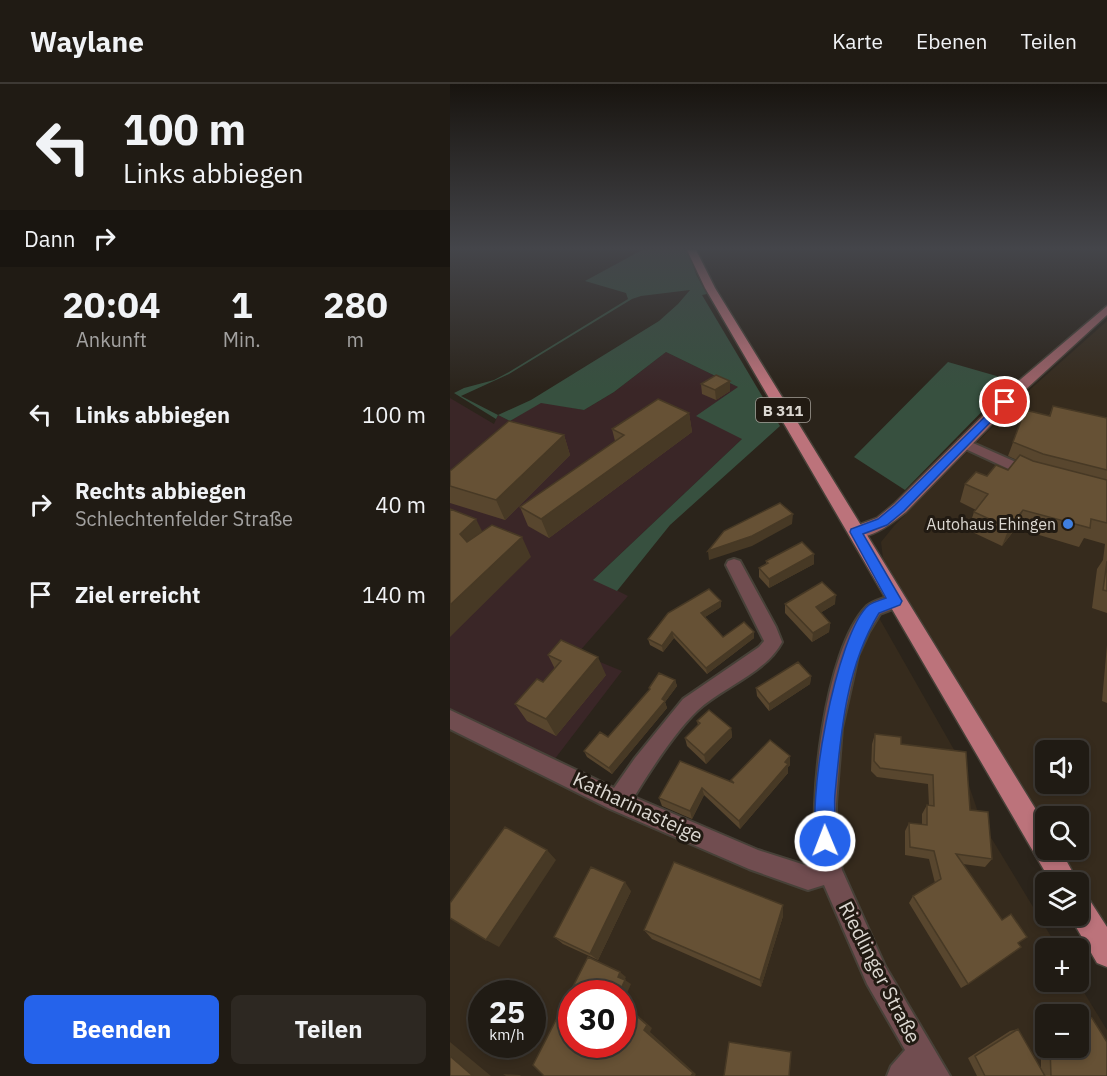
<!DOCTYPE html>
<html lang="de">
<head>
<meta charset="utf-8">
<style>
	:root { --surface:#201b14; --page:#2d2822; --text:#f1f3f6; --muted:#a2a1a0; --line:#3d3934; --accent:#2563eb }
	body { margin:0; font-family:"IBM Plex Sans",sans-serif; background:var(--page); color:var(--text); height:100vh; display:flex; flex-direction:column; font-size:22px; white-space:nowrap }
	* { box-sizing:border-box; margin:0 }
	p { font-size:20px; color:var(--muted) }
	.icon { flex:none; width:33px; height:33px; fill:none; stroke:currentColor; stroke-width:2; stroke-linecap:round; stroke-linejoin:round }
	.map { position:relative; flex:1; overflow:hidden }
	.drawer { display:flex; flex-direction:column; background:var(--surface); width:450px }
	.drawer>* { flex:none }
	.banner { background:#201b14; color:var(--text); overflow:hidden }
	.tools { position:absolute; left:585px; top:656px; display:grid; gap:12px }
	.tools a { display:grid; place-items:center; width:54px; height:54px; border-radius:9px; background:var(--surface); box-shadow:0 3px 9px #0003,0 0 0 2px var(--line); font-size:30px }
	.speed { position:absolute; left:18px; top:896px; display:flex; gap:12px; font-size:30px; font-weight:700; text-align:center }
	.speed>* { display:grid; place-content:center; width:78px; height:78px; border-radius:50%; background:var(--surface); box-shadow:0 3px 9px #0003,0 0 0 2px var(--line); line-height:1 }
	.speed small { font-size:15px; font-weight:400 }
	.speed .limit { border:9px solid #d22; background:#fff; color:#111 }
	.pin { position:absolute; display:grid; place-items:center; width:51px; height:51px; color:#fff; margin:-26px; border:3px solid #fff; border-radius:50%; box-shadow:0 2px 6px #0007 }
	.me { position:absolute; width:66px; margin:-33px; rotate:359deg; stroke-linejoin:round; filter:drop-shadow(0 0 4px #0008) }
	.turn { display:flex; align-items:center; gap:21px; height:126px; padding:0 24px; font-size:27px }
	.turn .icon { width:78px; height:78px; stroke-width:2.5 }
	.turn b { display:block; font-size:42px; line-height:51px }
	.then { display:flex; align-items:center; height:57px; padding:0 24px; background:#0003; gap:12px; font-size:22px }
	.eta { display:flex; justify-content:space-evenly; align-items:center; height:102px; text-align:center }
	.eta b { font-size:36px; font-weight:800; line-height:42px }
	.cta { display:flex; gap:12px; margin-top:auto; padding:12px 24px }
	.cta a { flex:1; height:69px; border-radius:9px; background:var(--accent); color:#fff; font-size:24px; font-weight:800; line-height:69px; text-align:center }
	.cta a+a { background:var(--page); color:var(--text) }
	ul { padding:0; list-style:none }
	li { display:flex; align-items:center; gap:18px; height:90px; padding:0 24px }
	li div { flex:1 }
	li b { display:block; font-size:22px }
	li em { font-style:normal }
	header { display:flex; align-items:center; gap:36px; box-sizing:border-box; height:84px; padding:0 30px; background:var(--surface); border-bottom:2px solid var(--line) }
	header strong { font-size:28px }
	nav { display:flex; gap:33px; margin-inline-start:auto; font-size:21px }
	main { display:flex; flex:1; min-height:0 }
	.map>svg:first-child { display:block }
</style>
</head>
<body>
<header>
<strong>Waylane</strong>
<nav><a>Karte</a><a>Ebenen</a><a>Teilen</a></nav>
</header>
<main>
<section class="drawer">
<div class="banner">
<div class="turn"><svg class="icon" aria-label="left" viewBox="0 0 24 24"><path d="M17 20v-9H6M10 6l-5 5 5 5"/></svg><div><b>100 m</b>Links abbiegen</div></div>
<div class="then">Dann<svg class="icon" aria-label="right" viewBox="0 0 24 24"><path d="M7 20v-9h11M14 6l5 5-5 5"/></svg></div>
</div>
<div class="eta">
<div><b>20:04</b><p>Ankunft</p></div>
<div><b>1</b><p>Min.</p></div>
<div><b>280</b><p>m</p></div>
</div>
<ul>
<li><svg class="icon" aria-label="left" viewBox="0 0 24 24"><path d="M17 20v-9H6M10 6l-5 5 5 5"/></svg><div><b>Links abbiegen</b></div><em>100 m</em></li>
<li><svg class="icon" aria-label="right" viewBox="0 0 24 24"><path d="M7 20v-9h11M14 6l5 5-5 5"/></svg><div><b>Rechts abbiegen</b><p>Schlechtenfelder Straße</p></div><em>40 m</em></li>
<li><svg class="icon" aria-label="arrive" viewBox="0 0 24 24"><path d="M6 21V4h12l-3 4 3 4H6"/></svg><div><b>Ziel erreicht</b></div><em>140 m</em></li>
</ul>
<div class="cta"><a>Beenden</a><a>Teilen</a></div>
</section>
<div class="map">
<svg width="657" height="992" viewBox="0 0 657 992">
	<rect width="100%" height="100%" fill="#2b241b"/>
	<path fill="#362b1d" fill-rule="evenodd" d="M657,237V845L607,765H628V732H596L595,746L433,474L431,458L444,442L576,309ZM596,666H628V699H596Z
		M424,525L511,678L531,737L608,864H596V897H627L657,946V992H0V625L307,777L380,787L382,644ZM32,909H82V960H32ZM122,909H172V960H122ZM596,930H628V963H596Z"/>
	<path fill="#3a2627" d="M216,268L288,303L292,355L144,495L178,512L128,569L172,587L104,676L0,624V314L44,340L48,331L60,337L91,318L134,326L164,308Z"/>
	<path fill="#37503f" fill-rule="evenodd" d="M192,166H237L247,192L257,210L252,211L330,342L220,441L167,507L143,496L292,355L246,332L288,303L216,268L164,308L134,326L91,319L60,337L48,331L46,335L4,309L14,304L44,296L59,288L178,215L176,209L135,197ZM240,206L228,220L209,237L81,316L48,331L11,312L59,290L182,215L191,212Z
		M498,278L557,295L559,300L455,406L404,373Z"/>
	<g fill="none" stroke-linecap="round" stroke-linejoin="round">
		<g stroke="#474138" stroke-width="4">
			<path id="street" d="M514,355L586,387L588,390L586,393H576L509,362L507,359L509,356Z
				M284,475L290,477L326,543L332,558C316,589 271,604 247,627C225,648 200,687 184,713L308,766L358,782L367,779C358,721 374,565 417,522C421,518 428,516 434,514C440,512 444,510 451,512L454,517L451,522L430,530L419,548L408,572L392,644L386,720V757L392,786L435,882L500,992H437L441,982L455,966L417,900L374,801L358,806L299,785L160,725L0,645V626L164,704L185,674L233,615L309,563L314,557L276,481L278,477Z"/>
		</g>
		<g stroke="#474138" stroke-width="3">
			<path id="secondary" d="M657,222V231L574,307L456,428C442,439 419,458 400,452L398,448L400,444L427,434L444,420L564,301Z"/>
		</g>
		<g stroke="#474138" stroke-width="3">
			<path id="primary" d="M237,166H246L265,204L596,742V765H610L628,798H601L255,204Z
				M628,808L637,812L657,843V883L647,879L619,831H628Z"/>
		</g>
		<use href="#street" fill="#714d50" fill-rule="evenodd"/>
		<use href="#secondary" fill="#9c6268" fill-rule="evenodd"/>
		<use href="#primary" fill="#bc737b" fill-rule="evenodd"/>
	</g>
	<path fill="#58462e" d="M280,297V307L266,316L252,310L251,300Z
		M603,322L657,334V529L642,524L647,485L653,476L655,460L634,454L629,463L566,444L552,462L518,446L524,428L526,426L510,418L515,400L537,392L558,386L567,376L558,372L575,326L599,332Z
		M239,329L242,348L99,454L78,442L70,423L165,357L162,345Z
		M114,351L120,371L55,436L0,419V387Z
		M316,477L364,480L319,504L309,493V484L316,480Z
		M335,520H385L370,529L380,539L379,548L362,558L335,529Z
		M271,523L255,533L273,553L304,554L257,590L224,554L213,568L200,561L198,555Z
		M657,561V619L652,617Z
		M98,571L156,591L106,652L77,637L65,620L93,598L105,585Z
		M361,592L360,600L319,627L307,612L306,604Z
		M225,596L227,602L215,618L217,624L162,690L137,673L134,667L158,653L199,606V604Z
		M247,637L281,644L282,653L256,680L237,662L235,654L248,641Z
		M425,650L451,660L520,726L542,775L535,783L513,780L568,859L518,900L511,904L459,819L463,812L485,799L479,775L455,771V747L459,739L472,741V730L477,721L479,722L478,700L427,693L421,687L422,660Z
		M340,672V681L338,683V689L290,745L254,711L242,735L212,722L209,714L230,677L281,698V696Z
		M181,807L148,876L113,860L104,853Z
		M333,832L311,903L202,855L194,846Z
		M628,928L657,992H527L518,974L560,947L568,945L591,986V949L596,946V963H628V930H622Z"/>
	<path fill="#473925" d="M280,297V307L266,316L265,306Z
		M239,329L242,348L99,454L91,435Z
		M114,351L120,371L55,436L46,416Z
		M573,426L566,444L552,462L559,444Z
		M343,430L342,440L302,462L259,476L258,467Z
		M26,435L36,455L21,470L10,450Z
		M72,453L81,473L0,553V521Z
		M364,470V480L319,504V495Z
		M386,511L385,520L365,532L366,523Z
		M271,517V523L252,535L251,529Z
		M380,539L379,548L362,558L363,549Z
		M222,548L224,554L213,568L212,562Z
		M304,548V554L257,590L256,584Z
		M148,573L156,591L106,652L96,635Z
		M361,592L360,600L319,627V620Z
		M225,596L227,602L215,618L217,624L162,690L159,684Z
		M281,644L282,653L256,680L254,671Z
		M340,672V681L338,683V689L290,745L289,737Z
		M252,704L254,711L242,735L240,727Z
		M97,766L106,776L49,863L36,856Z
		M175,798L181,807L148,876L140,870Z
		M333,821V832L311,903L310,896Z
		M170,888L176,893L174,897L168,893Z
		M175,896L181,900L173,918L202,944L200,948L246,990L245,992H241L194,946L172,919V909H169Z
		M0,958L41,992H23L0,972Z
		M53,990L70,991L71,992H56Z"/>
	<path fill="#665135" stroke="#473925" stroke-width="1.5" d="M266,291L280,297L265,306L251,300Z
		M208,315L239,329L91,435L70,423L174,351L162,345Z
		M603,322L657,334V386L593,370L563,358L575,326L600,332Z
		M59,337L114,351L46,416L0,402V387Z
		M570,371L583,377L657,396V439L641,435L640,444L573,426L559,444L524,428L538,410L515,400L526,388L537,392L546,381L558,386Z
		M330,419L343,430L302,452L258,467L274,447Z
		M0,425L26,435L10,450L17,458L42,441L72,453L0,521Z
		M352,458L364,470L319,495L309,484L318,479L316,477Z
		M657,477V507L653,506Z
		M372,498L386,511L366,523L380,539L363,549L335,520Z
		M259,505L271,517L251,529L273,553L294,538L304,548L256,584L222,548L212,562L198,555L218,529Z
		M111,556L148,573L96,635L65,620L87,595L93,598L111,577L98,571Z
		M348,578L361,592L319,620L306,604Z
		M209,589L225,596L212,615L215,617L159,684L134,667L150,648L158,653L200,605L199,604Z
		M259,626L281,644L254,671L235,654L250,639L247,637Z
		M425,650L451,653V660L516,668L520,726L538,728L542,775L506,770L552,836L561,830L577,853L568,859L571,863L518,900L463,812L491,795L484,767L460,763L459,739L477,741V721L484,722L483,691L430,684L424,677Z
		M320,656L340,672L335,678L338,680L289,737L252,704L240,727L209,714L230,677L284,699L281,696Z
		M55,743L97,766L36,856L0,834V819Z
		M224,778L333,821L310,896L194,846Z
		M141,783L175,798L140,870L104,853Z
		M138,873L170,888L168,893L175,896L169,909H122V960H172V919L197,941L194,946L243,989L241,992H94L83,981Z
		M628,928L642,934L657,958V992H601L600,963H628V930H625Z
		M568,945L595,992H535L525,972Z
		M279,958L341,968L339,992H274Z
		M0,972L23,992H0Z"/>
	<linearGradient id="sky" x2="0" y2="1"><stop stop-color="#18140f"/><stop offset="0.54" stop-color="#44454a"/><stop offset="1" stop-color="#44454a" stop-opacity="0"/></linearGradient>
	<rect width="657" height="305" fill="url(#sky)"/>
	<path fill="#2563eb" stroke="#184099" stroke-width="1.5" d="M552,316L560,318L454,427L437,441L413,450L452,517L450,521L429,529C396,583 391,647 385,710C383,727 389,748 382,764L375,767L369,764C353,727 387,546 419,521C423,518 431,516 436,514L400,448L401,445L428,435L445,421Z"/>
	<circle fill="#3f7fe0" stroke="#211a12" stroke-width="2" cx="618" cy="440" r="6"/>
	<g text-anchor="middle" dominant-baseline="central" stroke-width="6" stroke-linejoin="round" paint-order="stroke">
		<rect fill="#211a12" stroke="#a49f98" stroke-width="1.5" x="306" y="314" width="54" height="24" rx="4.5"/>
		<g font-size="15" font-weight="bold" fill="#dcd8d2">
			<text x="333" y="326">B 311</text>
		</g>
		<g font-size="16" fill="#dcd8d2" stroke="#211a12" text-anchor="end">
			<text x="606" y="440">Autohaus Ehingen</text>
		</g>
		<g font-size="20" fill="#dcd8d2" stroke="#211a12">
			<text transform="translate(188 723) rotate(25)">Katharinasteige</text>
			<text transform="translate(430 888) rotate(63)">Riedlinger Straße</text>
		</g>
	</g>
</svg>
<div class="tools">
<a><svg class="icon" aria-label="sound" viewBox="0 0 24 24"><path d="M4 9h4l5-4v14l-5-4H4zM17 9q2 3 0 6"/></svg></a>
<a><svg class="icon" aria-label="search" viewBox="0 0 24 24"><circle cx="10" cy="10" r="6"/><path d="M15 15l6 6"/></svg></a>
<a><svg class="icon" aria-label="layers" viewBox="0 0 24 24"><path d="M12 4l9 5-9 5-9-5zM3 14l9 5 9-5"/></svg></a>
<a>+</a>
<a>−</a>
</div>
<div class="speed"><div>25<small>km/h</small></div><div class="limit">30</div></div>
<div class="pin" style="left:555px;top:318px;background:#d93025"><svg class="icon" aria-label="arrive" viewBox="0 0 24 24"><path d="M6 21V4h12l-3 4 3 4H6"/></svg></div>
<svg class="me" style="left:375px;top:757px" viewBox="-20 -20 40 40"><circle r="17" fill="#2563eb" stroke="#fff" stroke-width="3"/><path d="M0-11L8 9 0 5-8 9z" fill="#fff"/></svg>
</div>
</main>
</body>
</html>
